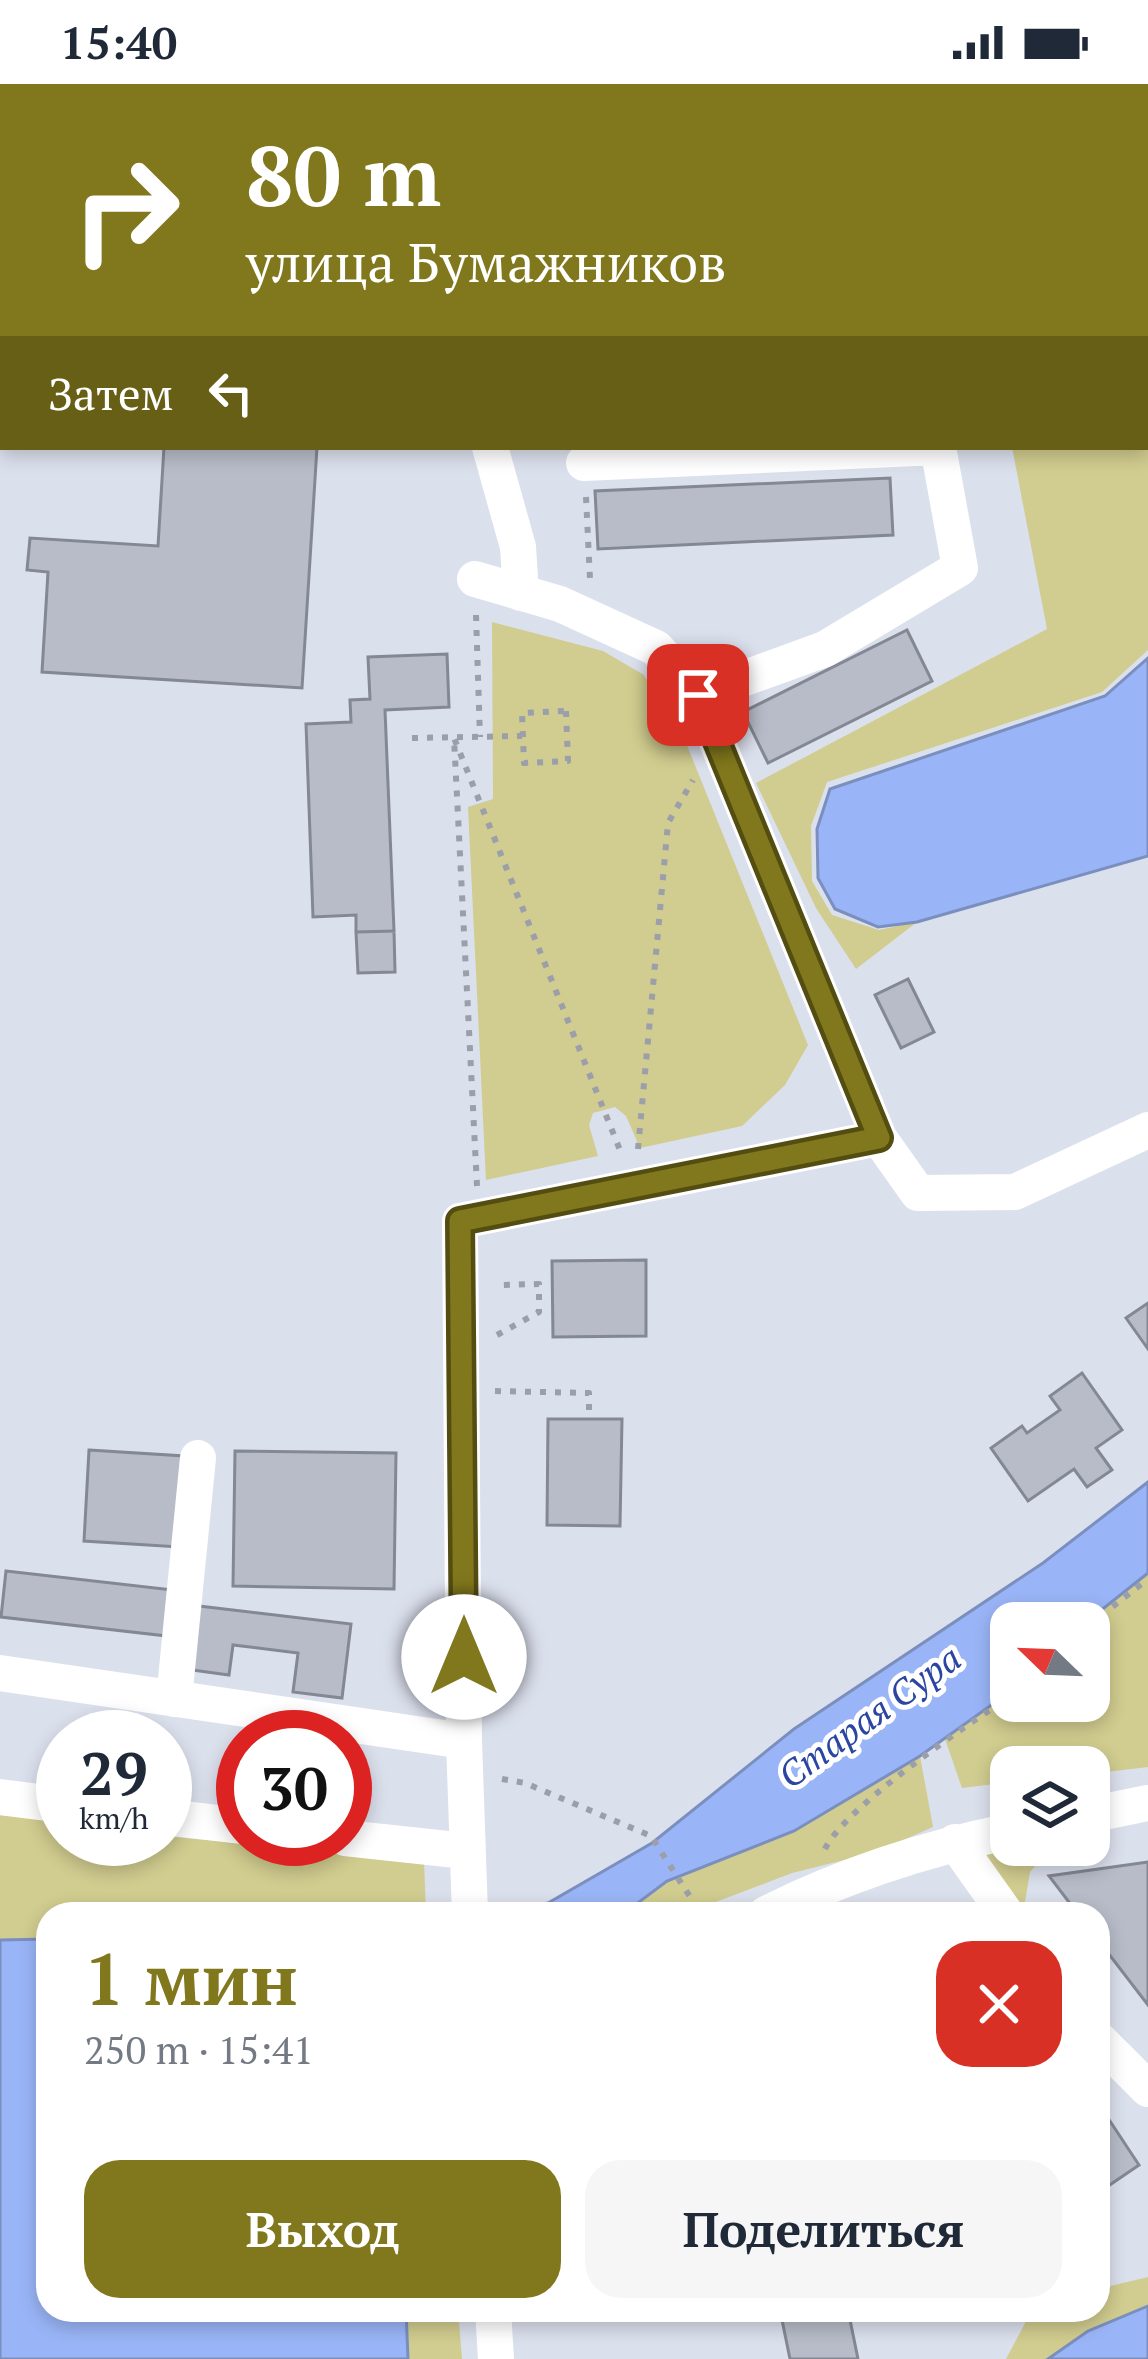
<!DOCTYPE html>
<html lang="ru">
<head>
<meta charset="utf-8">
<style>
	:root { --surface:#fff; --page:#f6f6f7; --text:#1f2937; --muted:#747a83; --accent:#81771c }
	body { margin:0; font-family:"PT Serif",serif; background:var(--page); color:var(--text); height:100vh; display:flex; flex-direction:column; font-size:45px; white-space:nowrap }
	* { box-sizing:border-box; margin:0 }
	p { font-size:39px; color:var(--muted) }
	.icon { flex:none; width:66px; height:66px; fill:none; stroke:currentColor; stroke-width:2; stroke-linecap:round; stroke-linejoin:round }
	.map { position:relative; flex:1; overflow:hidden }
	.drawer { position:absolute; left:36px; top:1818px; width:1074px; height:420px; display:flex; flex-direction:column; background:var(--surface); border-radius:36px; box-shadow:0 6px 18px #0003 }
	.drawer>* { flex:none }
	.banner { position:absolute; left:0px; top:0px; width:1149px; height:366px; box-shadow:0 6px 18px #0003; background:#81771c; color:#fff; overflow:hidden }
	.needle { width:78px; rotate:293deg }
	.buttons { position:absolute; left:990px; top:1518px; display:grid; gap:24px }
	.buttons a { display:grid; place-items:center; width:120px; height:120px; border-radius:24px; background:var(--surface); box-shadow:0 6px 18px #0003; font-size:60px }
	.speed { position:absolute; left:36px; top:1626px; display:flex; gap:24px; font-size:60px; font-weight:700; text-align:center }
	.speed>* { display:grid; place-content:center; width:156px; height:156px; border-radius:50%; background:var(--surface); box-shadow:0 6px 18px #0003; line-height:1 }
	.speed small { font-size:30px; font-weight:400 }
	.speed .limit { border:18px solid #d22; background:#fff; color:#111 }
	.pin { position:absolute; display:grid; place-items:center; width:102px; height:102px; color:#fff; margin:-51px; border-radius:24px; box-shadow:0 6px 18px #0006 }
	.me { position:absolute; width:132px; margin:-66px; rotate:0deg; stroke-linejoin:round; filter:drop-shadow(0 0 9px #0008) }
	.turn { display:flex; align-items:center; gap:42px; height:252px; padding:0 48px; font-size:54px }
	.turn .icon { width:156px; height:156px; stroke-width:2.5 }
	.turn b { display:block; font-size:84px; line-height:102px }
	.then { display:flex; align-items:center; height:114px; padding:0 48px; background:#0003; gap:24px; font-size:45px }
	.round { display:grid; place-items:center; flex:none; width:126px; height:126px; border-radius:36px; background:var(--page) }
	.head { display:flex; align-items:center; justify-content:space-between; height:204px; padding:0 48px }
	h1 { font-size:72px; font-weight:700; line-height:90px; color:var(--accent) }
	.primary-button { display:flex; gap:24px; margin-top:auto; padding:24px 48px }
	.primary-button a { flex:1; height:138px; border-radius:36px; background:var(--accent); color:#fff; font-size:48px; font-weight:700; line-height:138px; text-align:center }
	.primary-button a+a { background:var(--page); color:var(--text) }
	.status { display:flex; justify-content:space-between; align-items:center; height:84px; padding:0 60px; background:var(--surface); direction:ltr }
	.status svg { height:33px; fill:currentColor }
	.map>svg:first-child { display:block }
</style>
</head>
<body>
<div class="status"><b>15:40</b><svg viewBox="0 0 49 12"><path d="M0 12V9h3v3zM5 12V6h3v6zM10 12V3h3v9zM15 12V0h3v12zM26 1h20v11H26zM47 4h2v5h-2z"/></svg></div>
<div class="map">
<svg width="1148" height="2275" viewBox="0 0 1148 2275">
	<rect width="100%" height="100%" fill="#dbe0ed"/>
	<path fill="#d1cc8f" d="M1148,212V566L1102,608L827,698L811,742L812,797L832,831L879,846L917,838L856,885L816,824L756,699L1047,545L1012,363H1146Z
		M492,538L603,567L644,591L684,654L808,961L785,1001L742,1042L640,1064L626,1032L615,1023L593,1029L589,1041L598,1072L486,1096L468,723L493,715Z
		M1148,1489V1683L1089,1690V1683H1011V1698L962,1704L945,1655L1011,1607V1617H1089V1539H1085Z
		M920,1672L933,1743L876,1768L792,1789L684,1830H623L667,1797L794,1747Z
		M0,1724L63,1738V1755H165V1752L424,1777L426,1830H363L331,1823L288,1822L235,1830H48V1855L0,1856Z
		M1011,1761H1054L1030,1788L1023,1830L971,1766Z
		M1148,2193V2222L1088,2247L1048,2275H1006L1032,2226H1098V2205Z
		M406,2226H458L462,2275H408Z"/>
	<path fill="#9ab5f7" stroke="#7b8fbf" stroke-width="3" d="M1148,574V772L917,838L878,843L835,825L818,794L817,745L830,705L1105,612Z
		M1148,1398V1489L1085,1539H1011V1607L920,1672L794,1747L667,1797L623,1830H479L548,1819L652,1759L794,1645L1043,1479Z
		M48,1855V2226H406L408,2275H0V1856Z
		M1148,2222V2275H1048L1088,2247Z"/>
	<path fill="#b7bcc8" stroke="#838893" stroke-width="3" d="M0,109L3,110V284L0,283Z
		M164,363H317L302,604L42,588L48,488L27,486L30,454L158,462Z
		M890,394L893,451L598,465L595,407Z
		M907,546L932,597L768,679L743,628Z
		M447,570L449,623L385,626L394,847L356,848V831L313,833L306,640L351,638L350,616L370,615L368,573Z
		M394,847L395,888L358,889L356,848Z
		M908,895L934,948L901,964L875,911Z
		M646,1176V1252L553,1253L552,1177Z
		M1148,1219V1265L1126,1234Z
		M1082,1289L1122,1346L1096,1364L1112,1386L1087,1403L1074,1385L1028,1417L991,1364L1022,1342L1027,1349L1060,1326L1050,1312Z
		M548,1335H622L620,1442L547,1441Z
		M89,1366L184,1372L179,1463L84,1457Z
		M235,1367L396,1369L394,1505L233,1502Z
		M6,1487L173,1506L167,1552L1,1533Z
		M199,1522L351,1540L342,1614L293,1608L298,1569L233,1561L229,1591L192,1586Z
		M1148,1778V1921L1098,1856V1830H1078L1049,1792Z
		M1098,2019L1139,2081L1098,2109Z
		M780,2226H848L858,2275H790Z"/>
	<g fill="none" stroke-linecap="round" stroke-linejoin="round">
		<path stroke="#9b9fa9" stroke-width="6" stroke-dasharray="6 9" stroke-linecap="butt" d="M1062,3L1071,0
			M586,413L590,495
			M476,531L480,653
			M566,627L568,677L524,679L522,629Z
			M412,654L522,652
			M638,1065L668,739L693,696
			M477,1102L454,654L622,1071
			M497,1251L539,1228V1200L500,1201
			M495,1307L589,1309V1326
			M1089,1541L1148,1495
			M502,1695L525,1699L651,1752L701,1830
			M825,1765C845,1723 968,1640 1011,1612"/>
		<path stroke="#fff" stroke-width="36" d="M490,363L518,463L521,509
			M584,379L938,363
			M698,611L825,565L960,484L938,363
			M879,1054L918,1109L1015,1108L1148,1046
			M0,1589L464,1657
			M174,1615L198,1374
			M0,1713L63,1721
			M1089,1731L1148,1719
			M165,1733L243,1742
			M345,1754L466,1767
			M955,1758L1006,1830
			M470,1830L464,1657L460,1137L879,1054L698,611L656,564L560,520L475,495
			M766,1830C842,1792 928,1764 1011,1747
			M1098,1955L1148,2005
			M493,2226L496,2275"/>
	</g>
	<g fill="none" stroke-linecap="round" stroke-linejoin="round">
		<g stroke="#544d12" stroke-width="30">
			<path id="route" d="M464,1573L460,1137L879,1054L698,611"/>
		</g>
		<use href="#route" stroke="#81771c" stroke-width="21"/>
	</g>
	<g text-anchor="middle" dominant-baseline="central" stroke-width="10" stroke-linejoin="round" paint-order="stroke">
		<g font-size="36" font-style="italic" fill="#2a45a2" stroke="#fff">
			<text transform="translate(869 1632) rotate(-36)">Старая Сура</text>
		</g>
	</g>
</svg>
<div class="buttons">
<a><svg class="needle" viewBox="-14 -14 28 28"><path d="M0-13l5 13h-10z" fill="#e53935"/><path d="M0 13l5-13h-10z" fill="#747a83"/></svg></a>
<a><svg class="icon" aria-label="layers" viewBox="0 0 24 24"><path d="M12 4l9 5-9 5-9-5zM3 14l9 5 9-5"/></svg></a>
</div>
<div class="speed"><div>29<small>km/h</small></div><div class="limit">30</div></div>
<div class="pin" style="left:698px;top:611px;background:#d93025"><svg class="icon" aria-label="arrive" viewBox="0 0 24 24"><path d="M6 21V4h12l-3 4 3 4H6"/></svg></div>
<svg class="me" style="left:464px;top:1573px" viewBox="-20 -20 40 40"><circle r="19" fill="#fff"/><path d="M0-13L10 11 0 6-10 11z" fill="#81771c"/></svg>
<div class="banner">
<div class="turn"><svg class="icon" aria-label="right" viewBox="0 0 24 24"><path d="M7 20v-9h11M14 6l5 5-5 5"/></svg><div><b>80 m</b>улица Бумажников</div></div>
<div class="then">Затем<svg class="icon" aria-label="left" viewBox="0 0 24 24"><path d="M17 20v-9H6M10 6l-5 5 5 5"/></svg></div>
</div>
<section class="drawer">
<div class="head"><div><h1>1 мин</h1><p>250 m · 15:41</p></div><a class="round" style="background:#d93025;color:#fff"><svg class="icon" aria-label="close" viewBox="0 0 24 24"><path d="M6 6l12 12M18 6L6 18"/></svg></a></div>
<div class="primary-button"><a>Выход</a><a>Поделиться</a></div>
</section>
</div>
</body>
</html>
